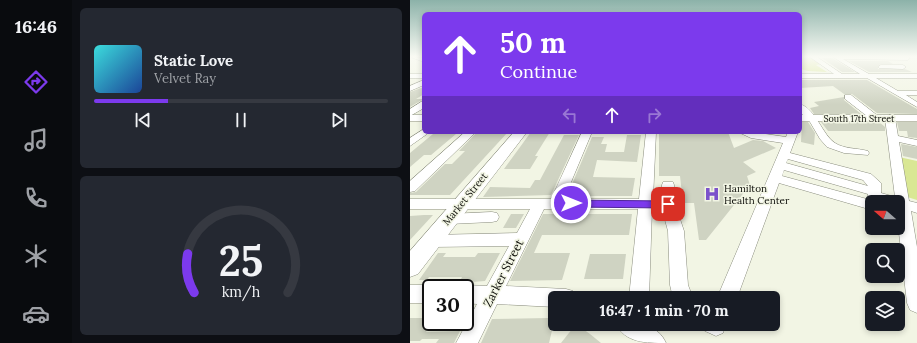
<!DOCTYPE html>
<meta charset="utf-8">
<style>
body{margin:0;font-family:Lora,serif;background:#242831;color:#f1f3f6;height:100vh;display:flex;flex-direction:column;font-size:15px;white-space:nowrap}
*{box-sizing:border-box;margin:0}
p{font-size:13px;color:#9ea1a6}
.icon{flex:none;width:22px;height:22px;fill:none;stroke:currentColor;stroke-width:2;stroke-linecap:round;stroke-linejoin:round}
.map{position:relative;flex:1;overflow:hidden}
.side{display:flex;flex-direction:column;gap:8px;padding:8px;background:#0d0f14;width:338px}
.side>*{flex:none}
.guide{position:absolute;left:12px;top:12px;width:380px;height:122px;border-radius:6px;box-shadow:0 2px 6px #0003;background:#7c3aed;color:#fff;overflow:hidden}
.needle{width:26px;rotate:290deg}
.buttons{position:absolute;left:455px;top:195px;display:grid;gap:8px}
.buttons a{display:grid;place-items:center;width:40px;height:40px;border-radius:6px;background:#171b24;box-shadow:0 2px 6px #0003;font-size:20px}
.speed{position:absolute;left:12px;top:279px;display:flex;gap:8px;font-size:20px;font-weight:700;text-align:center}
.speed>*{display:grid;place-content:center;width:52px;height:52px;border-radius:50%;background:#171b24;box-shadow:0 2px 6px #0003;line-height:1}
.speed .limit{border:2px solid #111;border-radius:6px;background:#fff;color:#111}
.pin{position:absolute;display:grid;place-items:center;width:34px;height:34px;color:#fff;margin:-17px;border-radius:8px;box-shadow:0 2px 6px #0006}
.me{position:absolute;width:44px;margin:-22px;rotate:90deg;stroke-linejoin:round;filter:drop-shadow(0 0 3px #0008)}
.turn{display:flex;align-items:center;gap:14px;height:84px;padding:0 12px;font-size:18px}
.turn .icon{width:52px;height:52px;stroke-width:2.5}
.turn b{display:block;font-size:28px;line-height:34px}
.lanes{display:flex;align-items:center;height:38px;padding:0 12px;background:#0003;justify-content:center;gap:20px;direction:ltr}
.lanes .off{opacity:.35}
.side .widget{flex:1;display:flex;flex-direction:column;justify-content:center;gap:6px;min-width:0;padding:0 14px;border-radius:6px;background:#242831}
.side .dial{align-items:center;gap:0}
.dial svg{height:104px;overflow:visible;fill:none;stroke:#363941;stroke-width:7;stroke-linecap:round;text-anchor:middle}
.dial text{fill:#f1f3f6;stroke:none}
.song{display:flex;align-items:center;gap:12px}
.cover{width:48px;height:48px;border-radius:6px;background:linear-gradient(135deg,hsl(180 70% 55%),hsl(220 70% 35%))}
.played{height:4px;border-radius:2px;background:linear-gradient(90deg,#7c3aed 25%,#363941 25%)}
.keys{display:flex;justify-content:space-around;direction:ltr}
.trip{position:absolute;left:138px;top:291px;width:232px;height:40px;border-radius:6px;background:#171b24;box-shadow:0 2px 6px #0003;font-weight:700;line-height:40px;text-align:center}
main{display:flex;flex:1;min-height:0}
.tab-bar{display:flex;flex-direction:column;width:72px;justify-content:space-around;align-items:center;background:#090b0e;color:#9ea1a6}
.tab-bar .icon{width:28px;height:28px}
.tab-bar .active{color:#7c3aed}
.tab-bar b{font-size:18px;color:#f1f3f6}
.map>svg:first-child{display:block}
</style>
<main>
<nav class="tab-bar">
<b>16:46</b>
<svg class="icon active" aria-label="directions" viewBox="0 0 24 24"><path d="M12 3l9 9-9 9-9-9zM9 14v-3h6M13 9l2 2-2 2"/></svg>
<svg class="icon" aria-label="music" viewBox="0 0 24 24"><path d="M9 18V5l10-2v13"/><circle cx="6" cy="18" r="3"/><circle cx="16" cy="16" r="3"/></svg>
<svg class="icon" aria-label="phone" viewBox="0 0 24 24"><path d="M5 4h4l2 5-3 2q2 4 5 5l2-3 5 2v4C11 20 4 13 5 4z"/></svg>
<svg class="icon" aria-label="climate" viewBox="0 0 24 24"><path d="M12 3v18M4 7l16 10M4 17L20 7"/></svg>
<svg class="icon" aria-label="car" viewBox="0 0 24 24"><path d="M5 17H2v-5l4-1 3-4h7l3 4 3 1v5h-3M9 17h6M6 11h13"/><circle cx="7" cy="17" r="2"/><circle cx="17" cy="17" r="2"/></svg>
</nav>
<section class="side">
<div class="widget">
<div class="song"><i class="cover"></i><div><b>Static Love</b><p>Velvet Ray</p></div></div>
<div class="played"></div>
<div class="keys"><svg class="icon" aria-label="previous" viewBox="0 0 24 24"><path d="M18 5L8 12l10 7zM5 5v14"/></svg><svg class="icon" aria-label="pause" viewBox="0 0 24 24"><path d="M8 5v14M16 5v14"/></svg><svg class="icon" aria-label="next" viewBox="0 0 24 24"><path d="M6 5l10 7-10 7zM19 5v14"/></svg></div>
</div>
<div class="widget dial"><svg viewBox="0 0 100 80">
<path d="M14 69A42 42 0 1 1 86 69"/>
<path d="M14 69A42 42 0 0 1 9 39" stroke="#7c3aed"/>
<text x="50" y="56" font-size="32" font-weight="700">25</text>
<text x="50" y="72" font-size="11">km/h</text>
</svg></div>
</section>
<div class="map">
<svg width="507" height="343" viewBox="0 0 507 343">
<rect width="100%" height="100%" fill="#f2f5e4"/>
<!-- green -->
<g fill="#d9e794">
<polygon points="390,57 401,57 411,64 406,65 417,72 398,71 391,69"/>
<polygon points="489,157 507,161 507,200 494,196"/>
</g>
<!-- building -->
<g fill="#cfd3c2">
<polygon points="412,58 422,58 445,72 432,72"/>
<polygon points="439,61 478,61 483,64 470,64 468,66 468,69 495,69 502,72 459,72"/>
<polygon points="390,80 457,80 507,109 507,114 467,113 442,94 434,94 423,86 390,88"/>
<polygon points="14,87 14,94 6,99 14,99 14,100 10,101 0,107 0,92"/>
<polygon points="434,97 434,100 451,114 404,114 400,108 409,106 404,102"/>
<polygon points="392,122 398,122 405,133 404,145 391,142"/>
<polygon points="411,122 469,122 475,127 475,131 418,131"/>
<polygon points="487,122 507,122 507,138 498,137 497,131 489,131"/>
<polygon points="67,132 98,132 40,195 0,195 0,193 6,192 35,164 42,164 55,151 49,151"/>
<polygon points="121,132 140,132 125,156 128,156 120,169 94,169"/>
<polygon points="275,132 318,132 324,148 343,140 353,141 366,148 333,162 346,172 337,176 340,185 296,240 289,240 284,203 273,203 270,176 249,176 249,134 275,134"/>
<polygon points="23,134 46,134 21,155 14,155 0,167 0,153"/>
<polygon points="154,135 169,135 141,195 73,197 80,187 120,188 125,180 130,180"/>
<polygon points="217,135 231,135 227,162 187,160 183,177 225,178 222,196 157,196 182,137 194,137 191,144 197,144 195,152 214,152"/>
<polygon points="491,144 507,147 507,159 493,156"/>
<polygon points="101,214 114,214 106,228 93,228"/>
<polygon points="133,214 222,214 219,235 132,235 124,253 160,253 152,280 100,281"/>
<polygon points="14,215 23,215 0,240 0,216"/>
<polygon points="28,253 36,253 33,257 65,257 68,253 90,253 75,281 49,283 52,277 19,277 17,280 9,280"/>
<polygon points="180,254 216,254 213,279 174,279"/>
<polygon points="0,318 21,318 21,325 16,332 50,331 44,343 26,343 29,339 12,339 10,341 0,341"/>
<polygon points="138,318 145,318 139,343 71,343 82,319"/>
<polygon points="166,324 180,334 191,343 151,343"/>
</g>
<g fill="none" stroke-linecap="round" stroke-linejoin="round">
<!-- minor casing -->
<g stroke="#8b8e7f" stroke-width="1">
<g id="minor">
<polygon points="2,57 14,58 14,62 3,58"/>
<polygon points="400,57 407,57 432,74 450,74 423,57 500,57 498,60 433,59 459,74 507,74 507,78 466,78 488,91 507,91 507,95 496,95 507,102 507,107 457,78 390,78 390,74 424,74"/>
<polygon points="471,65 493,65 496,67 493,69 469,68 469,66"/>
<rect x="0" y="74" width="14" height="4"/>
<polygon points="14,80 14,85 0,91 0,86"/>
<polygon points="435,95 441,95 468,116 468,120 462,120 435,99"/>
<polygon points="11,102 14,102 14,108 0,116 0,109"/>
<path d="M390 104C406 109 413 136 425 143 434 149 447 148 458 151L459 153 458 155 434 153 417 147 410 139 400 122 390 112Z"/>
<path d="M480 115 485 118 488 136 507 140V146L489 142 499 201 507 203V213L501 211 507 247V313L500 310 497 303 488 224V202H462V210L369 183 327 298H307L373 143 341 138 328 132H342L376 137 378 132H388L380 153 461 174 471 183V193L485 197 475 118ZM378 159 453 180 458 186 376 163ZM374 170 458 194 457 199 372 176Z"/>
<polygon points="14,129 14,132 19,132 17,134 0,146 0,138"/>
<polygon points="55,132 66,132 5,191 0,192 0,181"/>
<polygon points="172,132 182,132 154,199 229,199 236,132 246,132 243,199 251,199 252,185 253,182 263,182 264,185 265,204 274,231 278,285 283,298 263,298 260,285 258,231 252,209 242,209 239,298 219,298 228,209 134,209 96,286 156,289 163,291 166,298 145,298 145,307 87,304 68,343 46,343 67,304 55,303 55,288 48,288 55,285 77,286 99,246 21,247 15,246 13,241 15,236 21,235 107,233 120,209 0,209 0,199 141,199"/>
<polygon points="82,212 87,213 89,217 87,221 82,222 39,224 34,223 32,219 34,215 39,214"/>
<polygon points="0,285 21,285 28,288 21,288 21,303 0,303"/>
<path d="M206 324C225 324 247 322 256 343 236 343 215 343 206 324Z"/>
<polygon points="292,324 316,324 313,333 306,336 295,331"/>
</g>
</g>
<!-- major casing -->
<g stroke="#8b8e7f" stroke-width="1">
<g id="major">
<rect x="0" y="115" width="14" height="6"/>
<rect x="390" y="115" width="117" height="6"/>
<polygon points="104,132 117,132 8,274 0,277 0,251"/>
</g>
</g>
<!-- minor -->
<use href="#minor" fill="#fff" fill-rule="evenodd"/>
<!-- major -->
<use href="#major" fill="#fff" fill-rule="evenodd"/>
</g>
<!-- sky -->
<linearGradient id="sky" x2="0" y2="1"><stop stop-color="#8cb2a9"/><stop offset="0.54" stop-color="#f9faf3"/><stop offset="1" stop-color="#f9faf3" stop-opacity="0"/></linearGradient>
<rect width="507" height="105" fill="url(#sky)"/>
<!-- route -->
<polygon fill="#7c3aed" stroke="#51269a" points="161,200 258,201 263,204 258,208 161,207 156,203"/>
<!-- icons -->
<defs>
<g id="hospital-bare" transform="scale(1.2)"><path d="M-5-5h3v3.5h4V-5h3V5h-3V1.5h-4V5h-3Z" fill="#7c52cb" stroke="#f2f5e4" stroke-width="2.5" paint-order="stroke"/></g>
</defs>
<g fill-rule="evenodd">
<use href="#hospital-bare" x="302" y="194"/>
</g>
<g text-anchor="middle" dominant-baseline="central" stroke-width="3" stroke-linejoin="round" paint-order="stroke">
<!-- far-street labels -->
<g font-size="9" fill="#0f100b" stroke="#f2f5e4">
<text x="449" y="118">South 17th Street</text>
</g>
<!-- poi labels -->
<g font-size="10" fill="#0f100b" stroke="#f2f5e4" text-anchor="start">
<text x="314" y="188">Hamilton<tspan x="314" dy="12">Health Center</tspan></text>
</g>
<!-- street labels -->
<g font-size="10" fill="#0f100b" stroke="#f2f5e4">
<text transform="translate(55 199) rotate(-51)">Market Street</text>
</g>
<!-- near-street labels -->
<g font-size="12" fill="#0f100b" stroke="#f2f5e4">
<text transform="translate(93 273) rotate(-63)">Zarker Street</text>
</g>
</g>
</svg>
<div class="buttons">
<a><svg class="needle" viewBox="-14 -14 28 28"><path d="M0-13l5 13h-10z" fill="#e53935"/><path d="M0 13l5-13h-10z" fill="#9ea1a6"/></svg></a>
<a><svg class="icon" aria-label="search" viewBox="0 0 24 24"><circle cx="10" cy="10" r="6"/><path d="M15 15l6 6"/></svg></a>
<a><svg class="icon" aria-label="layers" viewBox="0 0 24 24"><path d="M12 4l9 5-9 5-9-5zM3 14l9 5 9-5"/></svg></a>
</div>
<div class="speed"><div class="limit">30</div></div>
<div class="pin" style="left:258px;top:204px;background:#d93025"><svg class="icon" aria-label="arrive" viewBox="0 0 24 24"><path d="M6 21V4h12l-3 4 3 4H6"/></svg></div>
<svg class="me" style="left:161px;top:203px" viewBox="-20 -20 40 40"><circle r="17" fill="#7c3aed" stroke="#fff" stroke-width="3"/><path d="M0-11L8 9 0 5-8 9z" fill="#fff"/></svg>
<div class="trip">16:47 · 1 min · 70 m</div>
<div class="guide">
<div class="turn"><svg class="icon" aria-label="ahead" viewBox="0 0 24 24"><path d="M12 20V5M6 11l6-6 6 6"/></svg><div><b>50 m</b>Continue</div></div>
<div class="lanes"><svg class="icon off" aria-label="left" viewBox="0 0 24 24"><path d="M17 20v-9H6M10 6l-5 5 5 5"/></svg><svg class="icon" aria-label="ahead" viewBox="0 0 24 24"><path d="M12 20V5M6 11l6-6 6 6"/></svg><svg class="icon off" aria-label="right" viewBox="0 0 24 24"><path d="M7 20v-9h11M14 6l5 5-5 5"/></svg></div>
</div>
</div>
</main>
